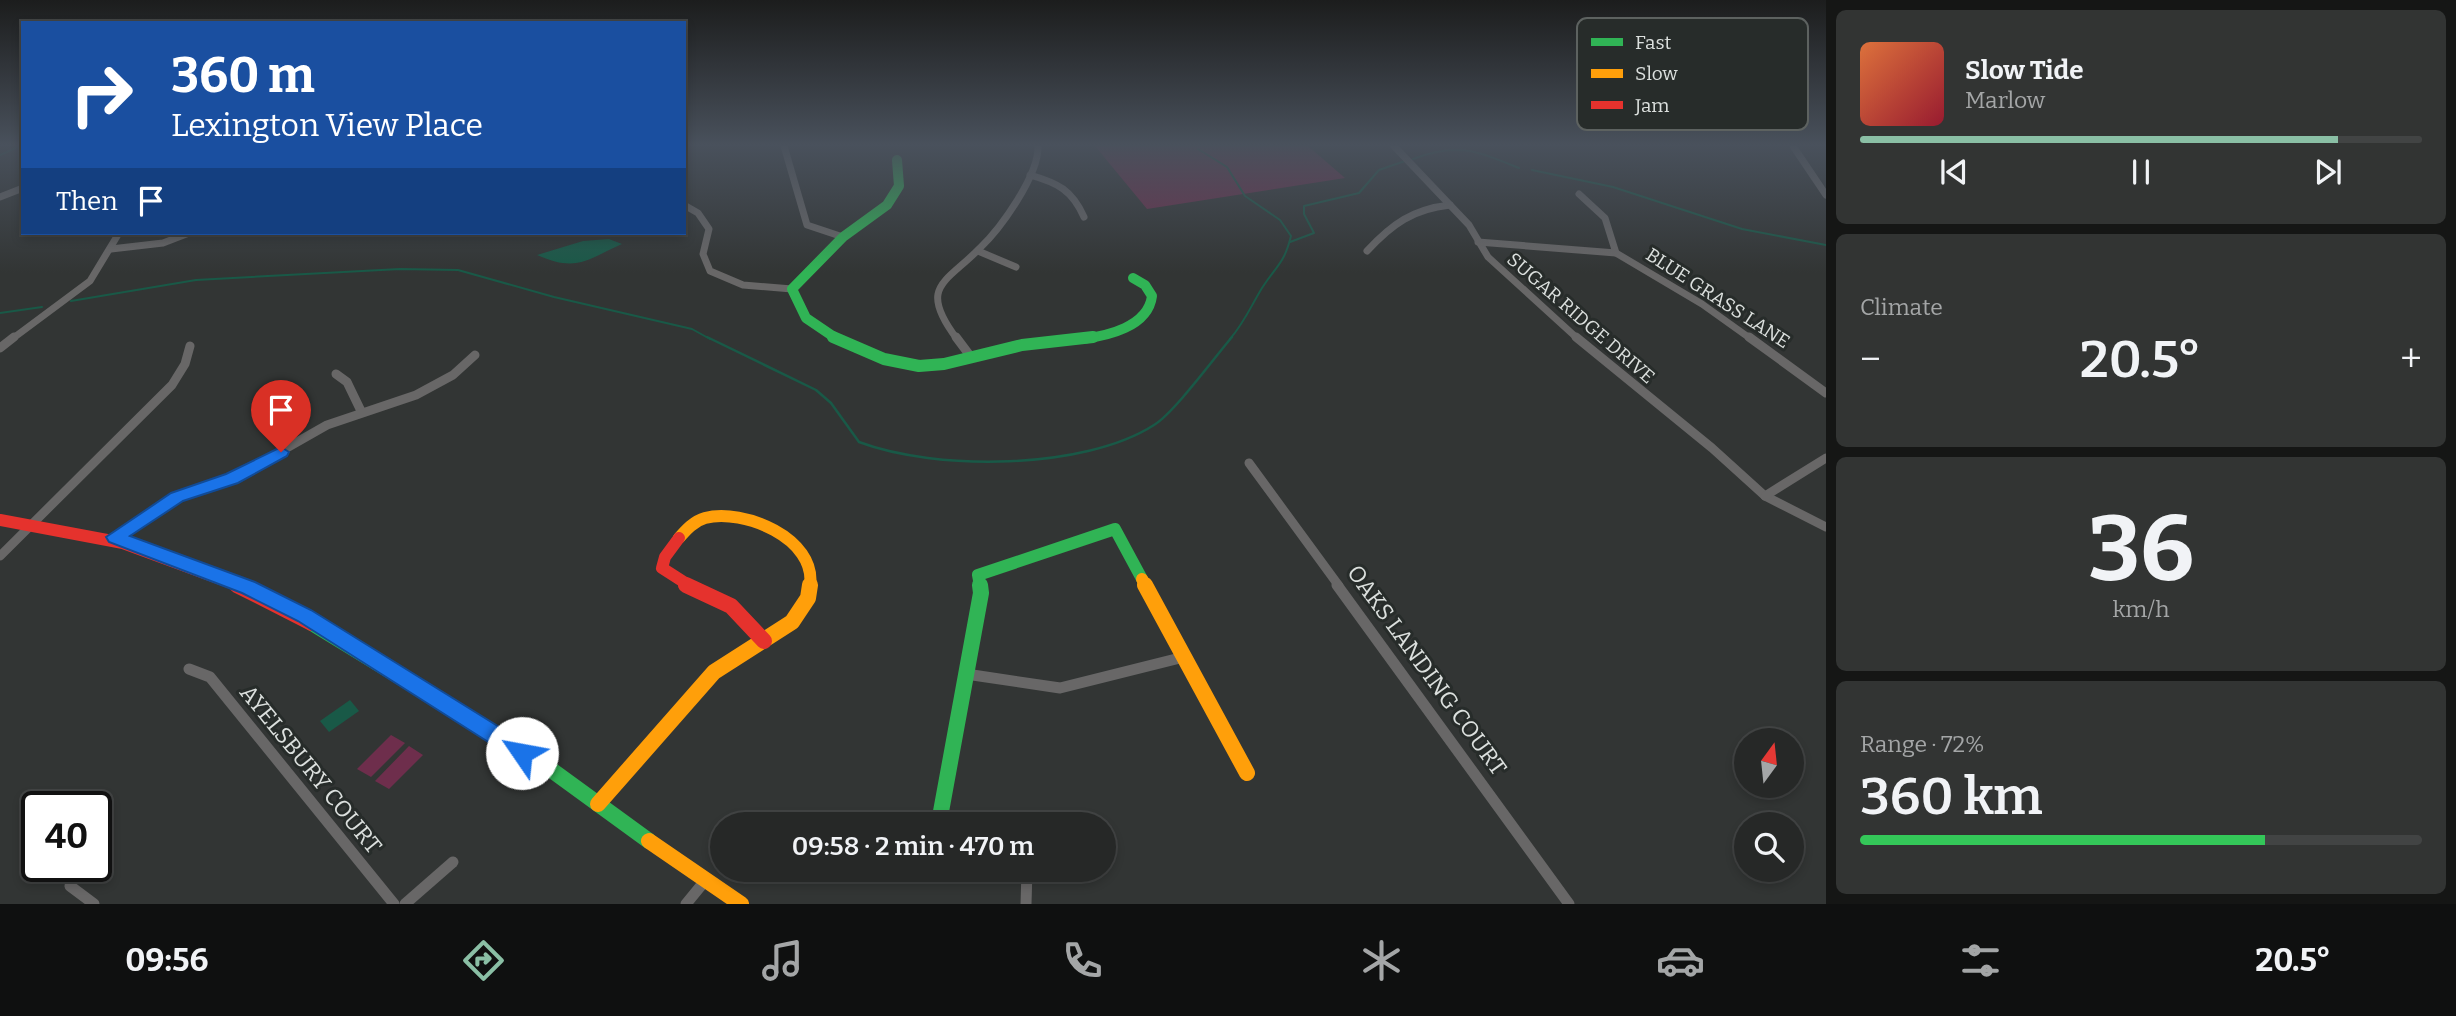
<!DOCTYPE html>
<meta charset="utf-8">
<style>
body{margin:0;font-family:Bitter,serif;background:#323433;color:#f1f3f6;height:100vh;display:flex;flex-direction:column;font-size:26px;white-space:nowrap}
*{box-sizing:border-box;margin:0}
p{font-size:23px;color:#a4a6a7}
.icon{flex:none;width:38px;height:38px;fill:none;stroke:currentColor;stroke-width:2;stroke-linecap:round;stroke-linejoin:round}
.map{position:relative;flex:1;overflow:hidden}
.panel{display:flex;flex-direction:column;gap:10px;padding:10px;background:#151615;width:630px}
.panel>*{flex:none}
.guide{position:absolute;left:21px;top:21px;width:665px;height:214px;border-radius:0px;box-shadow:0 4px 10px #0003,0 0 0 2px #424444;background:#1a4fa0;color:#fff;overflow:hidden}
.needle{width:46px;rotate:15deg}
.controls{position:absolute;left:1734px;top:728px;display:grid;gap:14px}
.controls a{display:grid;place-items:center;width:70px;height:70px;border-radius:50%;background:#262827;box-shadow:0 4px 10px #0003,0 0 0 2px #424444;font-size:35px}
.speed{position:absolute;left:21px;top:791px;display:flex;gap:14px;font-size:35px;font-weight:700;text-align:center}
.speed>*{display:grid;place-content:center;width:91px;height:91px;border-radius:50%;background:#262827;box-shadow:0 4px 10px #0003,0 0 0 2px #424444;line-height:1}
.speed .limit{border:4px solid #111;border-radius:10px;background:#fff;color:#111}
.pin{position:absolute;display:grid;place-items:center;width:60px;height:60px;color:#fff;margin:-72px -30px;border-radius:50% 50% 50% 0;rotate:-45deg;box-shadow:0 0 7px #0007}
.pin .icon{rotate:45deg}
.me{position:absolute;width:77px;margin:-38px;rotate:303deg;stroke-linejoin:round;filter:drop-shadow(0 0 5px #0008)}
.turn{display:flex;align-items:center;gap:24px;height:147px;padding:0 35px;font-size:32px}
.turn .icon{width:91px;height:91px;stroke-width:2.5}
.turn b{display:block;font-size:49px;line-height:60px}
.then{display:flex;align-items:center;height:66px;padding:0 35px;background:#0003;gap:14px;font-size:26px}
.big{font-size:52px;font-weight:600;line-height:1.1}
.panel .card{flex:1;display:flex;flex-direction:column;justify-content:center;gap:10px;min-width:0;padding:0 24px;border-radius:10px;background:#323433}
.panel .dial{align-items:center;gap:0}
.dial b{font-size:91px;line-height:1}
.song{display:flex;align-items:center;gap:21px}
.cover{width:84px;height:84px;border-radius:10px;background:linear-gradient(135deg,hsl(20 70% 55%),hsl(350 70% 35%))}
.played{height:7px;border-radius:4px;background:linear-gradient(90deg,#8abfa5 85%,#424444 85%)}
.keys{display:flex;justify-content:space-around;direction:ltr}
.heat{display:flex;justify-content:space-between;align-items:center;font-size:38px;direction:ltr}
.charge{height:10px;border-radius:5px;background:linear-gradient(90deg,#34c759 72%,#424444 0)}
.trip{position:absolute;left:710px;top:812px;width:406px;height:70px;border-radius:35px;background:#262827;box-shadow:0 4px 10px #0003,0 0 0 2px #424444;font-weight:600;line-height:70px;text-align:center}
.menu{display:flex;height:112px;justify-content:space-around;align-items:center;background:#0f1010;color:#a4a6a7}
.menu .icon{width:49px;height:49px}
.menu .on{color:#8abfa5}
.menu b{font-size:32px;color:#f1f3f6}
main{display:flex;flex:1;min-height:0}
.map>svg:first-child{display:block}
</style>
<main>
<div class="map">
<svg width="1826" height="904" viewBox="0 0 1826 904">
<rect width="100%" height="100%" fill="#323534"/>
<!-- green -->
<g fill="#6e2e4c">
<polygon points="1095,146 1308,146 1345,178 1147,209"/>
<polygon points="391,735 405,743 371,777 357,769"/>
<polygon points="409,746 423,755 389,789 375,781"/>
</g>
<!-- water -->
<g fill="#195947">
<path d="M609 239 622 244C588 259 577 273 537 255L583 241Z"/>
<polygon points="350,700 359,711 329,732 320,721"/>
</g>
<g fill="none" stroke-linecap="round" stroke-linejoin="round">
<!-- stream-far1 -->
<g stroke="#195947" stroke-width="2">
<path d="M1198 149 1227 167 1245 196 1280 220 1291 236C1284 264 1277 265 1262 288 1251 306 1244 323 1230 339"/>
<polyline points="0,155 20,146"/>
<path d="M1413 159C1457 142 1477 151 1519 168"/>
<polyline points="1532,170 1613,187 1742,229 1826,245"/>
<polyline points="1290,242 1314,233 1304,214 1304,206 1359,193 1379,170 1405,161"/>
<polyline points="71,301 196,280 400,269 458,270 554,297 692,329 710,339"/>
<polyline points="0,313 42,307"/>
</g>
<!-- stream -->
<path stroke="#195947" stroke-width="2.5" d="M707 337 816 390 831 403 859 442C936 471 1084 470 1154 425 1174 413 1214 358 1232 337"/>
<!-- street-far2 -->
<g stroke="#686767" stroke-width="7">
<polyline points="784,146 807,225 843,237"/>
<polyline points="1394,146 1469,225 1488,257 1578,339"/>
<polyline points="1793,146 1826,195"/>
<path d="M1030 175C1058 183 1072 190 1084 217"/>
<polyline points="1579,194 1605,218 1616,253"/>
<polyline points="0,197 23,188"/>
<polyline points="684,205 698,213 709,229 703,254 710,271 743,285 792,289"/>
<polyline points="1478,242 1616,253 1702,304 1751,339"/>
<polyline points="111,249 163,243 189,233"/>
<polyline points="978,251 1016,267"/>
<path d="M1367 251C1392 224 1413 209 1450 205"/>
<polyline points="12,339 90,281 119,233"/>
<path d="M957 339C917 286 946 283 980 248 1001 228 1039 175 1038 146"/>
</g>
<!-- street-far1 -->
<g stroke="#686767" stroke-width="9">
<polyline points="956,337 971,357"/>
<polyline points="1576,337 1712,448 1765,496 1826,527"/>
<polyline points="1749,337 1826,393"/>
<polyline points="0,348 14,337"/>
<polyline points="336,374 347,382 361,411"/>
<polyline points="1249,463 1339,586"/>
<polyline points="1765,496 1826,458"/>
<polyline points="115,537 177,497 232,479 327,425 416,395 453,375 475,355"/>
<polyline points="0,556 172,385 185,364 190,346"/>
</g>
<!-- street -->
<g stroke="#686767" stroke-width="11">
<polyline points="1337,585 1569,904"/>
<polyline points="189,669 210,677 394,904"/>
<polyline points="966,674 1060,688 1184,657"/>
<polyline points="70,886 94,904"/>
<polyline points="405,904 453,862"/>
<polyline points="686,904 704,882"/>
<polyline points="1026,904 1027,870"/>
</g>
<!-- fast-far2 -->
<g stroke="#30b455" stroke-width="10">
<polyline points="837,339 806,318 792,289 843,237 887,205 899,186 897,160"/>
<path d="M1082 339C1107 336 1148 327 1152 296L1145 285 1133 278"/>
</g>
<!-- fast-far1 -->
<g stroke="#30b455" stroke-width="12">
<polyline points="833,337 884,359 919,366 944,364 1022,345 1093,337"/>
<polyline points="980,586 978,575 1115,529 1142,579"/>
</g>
<!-- fast -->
<g stroke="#30b455" stroke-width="16">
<polyline points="980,585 981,593 940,817 999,824"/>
<polyline points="312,623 546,766 649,841"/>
</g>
<!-- slow-far1 -->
<g stroke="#ff9f0a" stroke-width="12">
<path d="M679 538C686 530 694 521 705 518 743 508 817 538 810 586"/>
<polyline points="1142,579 1146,586"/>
</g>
<!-- slow -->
<g stroke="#ff9f0a" stroke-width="16">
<polyline points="1145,585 1247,773"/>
<polyline points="598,804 714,672 792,622 808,598 810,585"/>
<polyline points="649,841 741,904"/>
</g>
<!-- jam-far1 -->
<g stroke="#e5322d" stroke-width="12">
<polyline points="0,520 123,543 240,586"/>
<polyline points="679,538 665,557 662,568 690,586"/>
</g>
<!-- jam -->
<g stroke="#e5322d" stroke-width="16">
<polyline points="237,585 312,623"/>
<polyline points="686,585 731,606 764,641"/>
</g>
</g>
<!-- sky -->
<linearGradient id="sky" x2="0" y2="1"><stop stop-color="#1c1d1d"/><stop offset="0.53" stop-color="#49515c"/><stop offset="1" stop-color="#49515c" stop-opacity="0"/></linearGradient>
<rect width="1826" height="273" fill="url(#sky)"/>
<!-- route -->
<polygon fill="#1a73e8" stroke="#114b97" stroke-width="2" points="281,447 289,452 287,456 238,483 183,501 130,536 255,582 311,610 530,746 533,753 530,759 522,762 515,759 298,621 242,593 109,542 106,537 171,493 226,474"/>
<g text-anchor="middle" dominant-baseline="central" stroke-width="6" stroke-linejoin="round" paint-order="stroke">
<!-- street labels -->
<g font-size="19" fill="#dce0de" stroke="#272c2a">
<text transform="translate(1718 298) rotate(33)">BLUE GRASS LANE</text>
<text transform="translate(1581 318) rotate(41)">SUGAR RIDGE DRIVE</text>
</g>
<!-- near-street labels -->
<g font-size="23" fill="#dce0de" stroke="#272c2a">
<text transform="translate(1427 670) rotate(54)">OAKS LANDING COURT</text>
<text transform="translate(311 769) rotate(51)">AYELSBURY COURT</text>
</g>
</g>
<!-- legend -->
<rect x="1577" y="18" width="231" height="112" rx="10" fill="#272c2a" stroke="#5d6260" stroke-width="2"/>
<rect x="1591" y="38" width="32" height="8" fill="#30b455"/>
<rect x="1591" y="69" width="32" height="9" fill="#ff9f0a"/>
<rect x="1591" y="101" width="32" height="8" fill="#e5322d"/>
<g font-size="19" fill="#dce0de">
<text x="1635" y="49">Fast</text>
<text x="1635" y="80">Slow</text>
<text x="1635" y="112">Jam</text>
</g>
</svg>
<div class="controls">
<a><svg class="needle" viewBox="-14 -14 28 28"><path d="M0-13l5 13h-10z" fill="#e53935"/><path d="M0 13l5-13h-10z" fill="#a4a6a7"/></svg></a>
<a><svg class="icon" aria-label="search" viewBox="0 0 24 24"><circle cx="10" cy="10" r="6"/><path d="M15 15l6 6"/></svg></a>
</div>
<div class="speed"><div class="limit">40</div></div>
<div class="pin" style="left:281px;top:452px;background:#d93025"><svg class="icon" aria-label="arrive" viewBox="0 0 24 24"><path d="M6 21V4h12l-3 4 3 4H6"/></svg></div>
<svg class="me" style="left:522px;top:753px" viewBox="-20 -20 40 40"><circle r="19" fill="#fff"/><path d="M0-13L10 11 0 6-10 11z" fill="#1a73e8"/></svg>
<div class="trip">09:58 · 2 min · 470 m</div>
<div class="guide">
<div class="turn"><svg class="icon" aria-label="right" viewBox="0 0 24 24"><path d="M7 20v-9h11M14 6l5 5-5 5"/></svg><div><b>360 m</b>Lexington View Place</div></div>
<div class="then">Then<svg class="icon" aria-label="arrive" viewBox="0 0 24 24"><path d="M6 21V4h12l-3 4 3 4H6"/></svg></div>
</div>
</div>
<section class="panel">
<div class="card">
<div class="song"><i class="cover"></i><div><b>Slow Tide</b><p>Marlow</p></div></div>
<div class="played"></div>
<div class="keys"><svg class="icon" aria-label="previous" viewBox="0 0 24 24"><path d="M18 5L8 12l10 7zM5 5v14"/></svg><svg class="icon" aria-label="pause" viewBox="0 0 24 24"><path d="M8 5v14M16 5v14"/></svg><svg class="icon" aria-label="next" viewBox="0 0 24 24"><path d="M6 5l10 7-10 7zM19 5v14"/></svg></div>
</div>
<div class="card"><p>Climate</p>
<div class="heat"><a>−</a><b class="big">20.5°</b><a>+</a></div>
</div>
<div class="card dial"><b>36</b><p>km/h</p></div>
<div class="card"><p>Range · 72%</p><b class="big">360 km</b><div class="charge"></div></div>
</section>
</main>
<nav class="menu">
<b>09:56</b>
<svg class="icon on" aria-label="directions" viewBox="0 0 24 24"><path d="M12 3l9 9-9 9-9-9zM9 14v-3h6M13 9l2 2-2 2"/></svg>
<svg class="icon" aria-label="music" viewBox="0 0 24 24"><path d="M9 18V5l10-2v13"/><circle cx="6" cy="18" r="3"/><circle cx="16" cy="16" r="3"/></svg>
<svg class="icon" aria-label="phone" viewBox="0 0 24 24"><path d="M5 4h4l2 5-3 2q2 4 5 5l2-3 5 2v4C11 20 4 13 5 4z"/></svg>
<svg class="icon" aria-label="climate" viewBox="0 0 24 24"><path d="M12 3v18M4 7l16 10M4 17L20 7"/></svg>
<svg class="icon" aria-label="car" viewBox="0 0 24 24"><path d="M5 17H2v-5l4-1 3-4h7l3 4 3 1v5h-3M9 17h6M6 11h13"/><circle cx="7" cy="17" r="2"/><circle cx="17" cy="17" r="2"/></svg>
<svg class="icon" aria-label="filters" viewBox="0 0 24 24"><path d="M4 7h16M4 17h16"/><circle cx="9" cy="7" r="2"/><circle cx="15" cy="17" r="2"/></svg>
<b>20.5°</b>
</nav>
